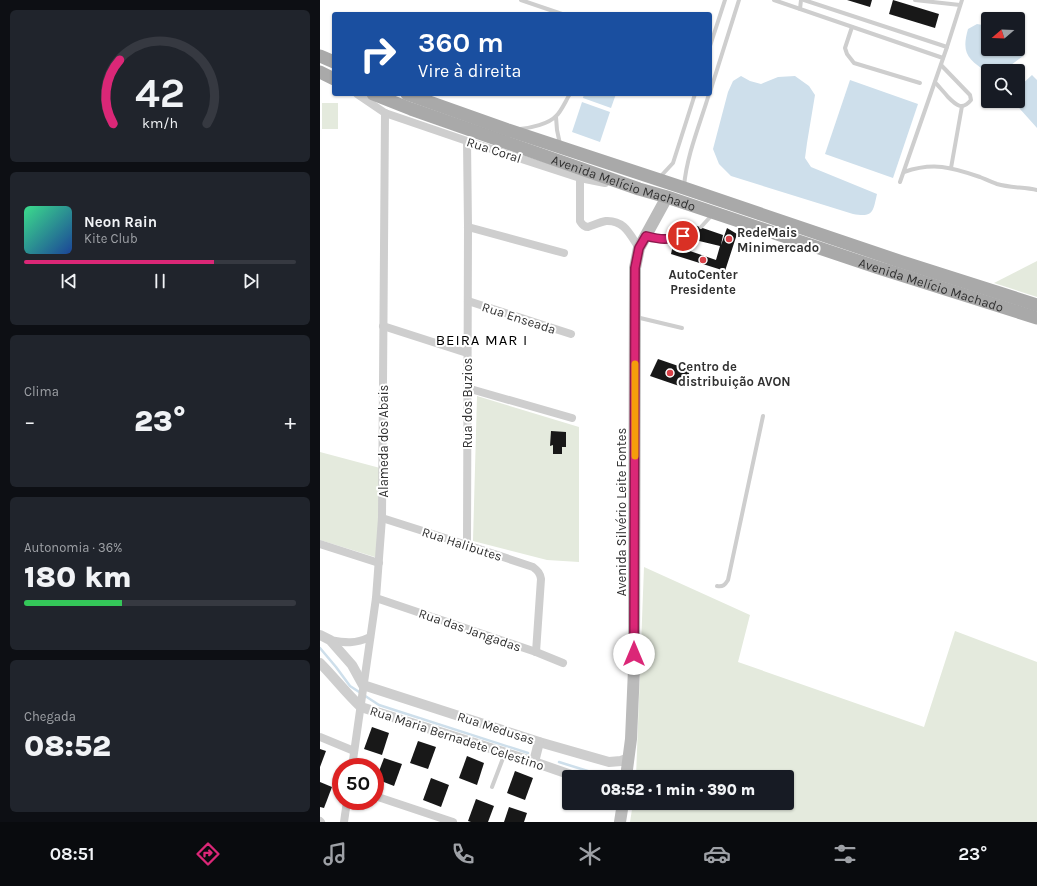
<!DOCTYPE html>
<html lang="pt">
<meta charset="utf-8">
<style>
body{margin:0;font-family:Karla,sans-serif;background:#20242c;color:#f1f3f6;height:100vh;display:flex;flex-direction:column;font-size:15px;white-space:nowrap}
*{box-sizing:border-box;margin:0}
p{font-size:13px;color:#9ea1a6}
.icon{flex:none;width:22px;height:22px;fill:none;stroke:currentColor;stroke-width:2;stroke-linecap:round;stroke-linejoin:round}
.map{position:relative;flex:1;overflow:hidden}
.drawer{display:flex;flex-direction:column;gap:10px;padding:10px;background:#0d0f14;width:320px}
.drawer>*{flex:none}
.guide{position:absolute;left:12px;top:12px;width:380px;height:84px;border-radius:4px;box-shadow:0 1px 3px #0004;background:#1a4fa0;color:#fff;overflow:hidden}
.needle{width:26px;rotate:251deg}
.tools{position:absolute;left:661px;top:12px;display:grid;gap:8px}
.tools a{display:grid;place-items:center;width:44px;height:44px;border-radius:4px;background:#171b24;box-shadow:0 1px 3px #0004;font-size:20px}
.speed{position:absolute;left:12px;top:758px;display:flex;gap:8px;font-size:20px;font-weight:700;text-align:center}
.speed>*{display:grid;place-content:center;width:52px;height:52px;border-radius:50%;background:#171b24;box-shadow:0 1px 3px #0004;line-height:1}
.speed .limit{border:6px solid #d22;background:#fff;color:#111}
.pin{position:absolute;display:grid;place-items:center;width:34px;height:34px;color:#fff;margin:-17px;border:2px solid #fff;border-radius:50%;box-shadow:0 1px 4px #0007}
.me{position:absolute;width:44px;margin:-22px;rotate:0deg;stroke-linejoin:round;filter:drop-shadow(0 0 3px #0008)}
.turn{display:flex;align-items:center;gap:14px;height:84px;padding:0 20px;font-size:18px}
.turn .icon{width:52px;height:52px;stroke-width:2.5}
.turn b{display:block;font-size:28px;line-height:34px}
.big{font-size:30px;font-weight:800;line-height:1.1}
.drawer .widget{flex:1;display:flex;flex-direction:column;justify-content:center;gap:6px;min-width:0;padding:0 14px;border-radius:6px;background:#20242c}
.drawer .dial{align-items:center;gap:0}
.dial svg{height:104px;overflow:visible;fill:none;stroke:#363941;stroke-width:7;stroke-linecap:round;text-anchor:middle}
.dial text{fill:#f1f3f6;stroke:none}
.song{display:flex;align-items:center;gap:12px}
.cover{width:48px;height:48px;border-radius:6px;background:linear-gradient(135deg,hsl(150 70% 55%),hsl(220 70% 35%))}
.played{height:4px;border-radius:2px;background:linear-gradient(90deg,#db2777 70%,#363941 70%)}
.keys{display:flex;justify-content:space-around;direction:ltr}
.heat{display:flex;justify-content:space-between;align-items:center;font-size:22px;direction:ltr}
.charge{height:6px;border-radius:3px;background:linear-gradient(90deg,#34c759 36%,#363941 0)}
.trip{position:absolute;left:242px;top:770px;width:232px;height:40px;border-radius:4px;background:#171b24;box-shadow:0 1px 3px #0004;font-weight:800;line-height:40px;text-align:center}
.dock{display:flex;height:64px;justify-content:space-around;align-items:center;background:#090b0e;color:#9ea1a6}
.dock .icon{width:28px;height:28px}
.dock .current{color:#db2777}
.dock b{font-size:18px;color:#f1f3f6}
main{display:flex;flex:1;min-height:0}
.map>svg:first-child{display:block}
</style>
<main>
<section class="drawer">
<div class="widget dial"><svg viewBox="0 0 100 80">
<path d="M14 69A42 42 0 1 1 86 69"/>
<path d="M14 69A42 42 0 0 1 19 20" stroke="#db2777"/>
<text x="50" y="56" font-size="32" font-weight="700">42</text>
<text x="50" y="72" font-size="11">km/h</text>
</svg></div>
<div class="widget">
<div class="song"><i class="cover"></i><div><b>Neon Rain</b><p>Kite Club</p></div></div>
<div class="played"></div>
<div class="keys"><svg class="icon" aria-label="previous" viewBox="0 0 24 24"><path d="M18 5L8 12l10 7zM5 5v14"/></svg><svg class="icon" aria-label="pause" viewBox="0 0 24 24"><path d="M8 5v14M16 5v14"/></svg><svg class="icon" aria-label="next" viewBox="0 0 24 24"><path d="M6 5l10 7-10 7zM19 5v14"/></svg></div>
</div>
<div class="widget"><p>Clima</p>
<div class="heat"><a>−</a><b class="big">23°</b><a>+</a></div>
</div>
<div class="widget"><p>Autonomia · 36%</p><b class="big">180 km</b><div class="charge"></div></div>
<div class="widget"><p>Chegada</p><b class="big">08:52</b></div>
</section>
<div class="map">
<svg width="717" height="822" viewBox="0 0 717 822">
<rect width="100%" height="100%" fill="#fff"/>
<!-- green -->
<g fill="#e4eadd">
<rect x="2" y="103" width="16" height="26"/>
<polygon points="717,261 717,297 674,283"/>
<polygon points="157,396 259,427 259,562 227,560 153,541"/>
<polygon points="0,452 60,468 58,558 0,540"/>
<polygon points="324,567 430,615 418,662 604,727 635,631 717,662 717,822 310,822 313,803 467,803 467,777 316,777"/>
</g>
<!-- water -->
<g fill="#cedfeb">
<path d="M657 24 668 26V49H697L703 56 683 71H668V73C648 59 641 54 648 29Z"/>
<polygon points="712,75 717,80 717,128 693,101 698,101 698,88"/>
<path d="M421 76 430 81 441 84 458 77 475 76 489 86 495 95 487 143 485 158 491 167 557 194C553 211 554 218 533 214L411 176 399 164 393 149 408 92 413 81Z"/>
<polygon points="530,80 598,104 573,178 505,154"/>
<polygon points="264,94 296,94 291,108 263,98"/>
<polygon points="262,102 290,112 280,142 252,132"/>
</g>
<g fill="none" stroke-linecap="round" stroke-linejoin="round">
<!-- stream -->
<g stroke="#cedfeb" stroke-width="2.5">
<polyline points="0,648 16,667 30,686 59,705 208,753"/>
<polyline points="239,762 271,772"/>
</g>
</g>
<!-- building -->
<g fill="#181818" fill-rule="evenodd">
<polygon points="527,0 552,0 550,7"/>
<polygon points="573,0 619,14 615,28 569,14"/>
<path d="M368 223 403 235 401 245 407 228 417 234 405 271 351 254 353 245 360 247ZM375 240 400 246 396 260 370 251Z"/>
<polygon points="338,359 370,370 365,388 330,376"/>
<polygon points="231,431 246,432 246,447 242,447 242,454 233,454 233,445 230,446"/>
<polygon points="52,727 69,733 62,755 44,749"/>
<polygon points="98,741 116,747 108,769 90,763"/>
<polygon points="0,749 6,751 0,767"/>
<polygon points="147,756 164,763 157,785 139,778"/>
<polygon points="64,758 82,764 74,786 56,779"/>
<polygon points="195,771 213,778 205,800 187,793"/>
<polygon points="111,778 129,785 121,807 103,800"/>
<polygon points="0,782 12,787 4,808 0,807"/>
<polygon points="156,799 174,806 168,822 151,822 148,821"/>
<polygon points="189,807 207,813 204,822 184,822"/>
</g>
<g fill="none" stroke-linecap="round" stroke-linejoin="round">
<!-- service -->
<g stroke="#cecece" stroke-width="4">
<polyline points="201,0 242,14"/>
<polyline points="454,0 623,58"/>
<polyline points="484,0 627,47"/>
<polyline points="595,0 640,5"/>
<polyline points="480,9 481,0"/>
<polyline points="532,27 525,48 527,54 534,63 600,83"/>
<polyline points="390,46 405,0"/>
<path d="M615 82C619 87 624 92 628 97 636 105 642 111 651 100L650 95 621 65"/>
<polyline points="390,92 419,0"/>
<polyline points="236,117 237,130 240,144"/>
<path d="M200 129C210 128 229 124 236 116 241 112 246 100 250 94"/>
<polyline points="631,168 642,106"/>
<path d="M584 172C613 162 631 167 660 177 665 179 671 182 677 184 690 188 704 187 717 190"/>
<polyline points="340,177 353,163 375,94"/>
<polyline points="580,182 627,47 642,0"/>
<path d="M364 186C367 154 380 124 389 94"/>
<polyline points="381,227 392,215"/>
<path d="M328 236C342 240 349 239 363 236"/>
<polyline points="316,317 362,328"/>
<path d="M397 586C403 587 405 585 408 580L443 416"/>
<polyline points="172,787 185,753"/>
</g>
<!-- minor -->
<g stroke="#cecece" stroke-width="8">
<polyline points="37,94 65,113 147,141 260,178 285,183"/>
<polyline points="147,141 148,227 147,545"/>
<path d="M260 178V221C262 224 263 227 268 227 274 225 280 222 286 221 305 220 310 235 319 248"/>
<polyline points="148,227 244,253"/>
<polyline points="148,301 251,334"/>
<polyline points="63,326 147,353"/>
<polyline points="147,388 252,418"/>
<path d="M62 518 147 545 213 567C218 571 220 573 221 579L216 652"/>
<polyline points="0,544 59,563"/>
<polyline points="56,598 216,652 243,663"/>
<path d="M10 640C26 643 35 644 50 637"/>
<polyline points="0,737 34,751"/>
<polyline points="32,767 56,598 62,518 65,113"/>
<polyline points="55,796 133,822"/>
<polyline points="0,821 1,822"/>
<polyline points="24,822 27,801"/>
</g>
<!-- tertiary -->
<g stroke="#cecece" stroke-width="10">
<polyline points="0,635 10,640 32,665 43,685 219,742 289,762 301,761 309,758"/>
<path d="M0 663C14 677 26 693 41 707L214 762 257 777"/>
<polyline points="214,762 219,742"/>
</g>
<!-- secondary -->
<g stroke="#bbb" stroke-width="12">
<polyline points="306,777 311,739 314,669 315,268 319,248 347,197"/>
<polyline points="300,822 303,803"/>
</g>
<!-- primary -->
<g stroke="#a9a9a9" stroke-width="13">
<polyline points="0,56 14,62"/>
<polyline points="0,72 14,79"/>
<path id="s1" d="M53 94 91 109 319 189 347 197 559 268 717 318"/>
<polyline points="87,94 188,130 364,188 576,260 717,305"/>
</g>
</g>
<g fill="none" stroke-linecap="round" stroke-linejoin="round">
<!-- route casing -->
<g stroke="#8e194d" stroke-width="10">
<path id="route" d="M314 654 315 268 319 248 326 236C342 240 347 240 363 236"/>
</g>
<!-- route -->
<use href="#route" stroke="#db2777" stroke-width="7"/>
<!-- slow -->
<polyline stroke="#f59e0b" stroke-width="7" points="315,364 315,456"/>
</g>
<!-- markers -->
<g fill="#da4148" stroke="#fff" stroke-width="1.5">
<circle cx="409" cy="239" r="4"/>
<circle cx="383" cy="260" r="4"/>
<circle cx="350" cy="373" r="4"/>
</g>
<g text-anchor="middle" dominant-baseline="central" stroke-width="4" stroke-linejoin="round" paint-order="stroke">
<!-- street labels -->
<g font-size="13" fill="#313131" stroke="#fff">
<text transform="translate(174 150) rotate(18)">Rua Coral</text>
<text stroke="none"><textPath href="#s1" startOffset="266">Avenida Melício Machado</textPath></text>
<text stroke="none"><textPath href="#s1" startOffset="590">Avenida Melício Machado</textPath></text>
<text transform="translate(199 318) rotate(18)">Rua Enseada</text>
<text transform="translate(147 403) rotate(-90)">Rua dos Buzios</text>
<text transform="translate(63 441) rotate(-90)">Alameda dos Abais</text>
<text transform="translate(301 512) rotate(-90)">Avenida Silvério Leite Fontes</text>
<text transform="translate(142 544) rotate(18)">Rua Halibutes</text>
<text transform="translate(150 630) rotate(19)">Rua das Jangadas</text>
<text transform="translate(176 728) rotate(18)">Rua Medusas</text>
<text transform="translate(137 738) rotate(18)">Rua Maria Bernadete Celestino</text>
</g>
<!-- poi labels -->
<g font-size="13" font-weight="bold" fill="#313131" stroke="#fff" text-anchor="start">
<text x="417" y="232">RedeMais<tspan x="417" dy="15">Minimercado</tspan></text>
<text x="383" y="274" text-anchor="middle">AutoCenter<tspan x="383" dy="15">Presidente</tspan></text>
<text x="358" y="366">Centro de<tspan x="358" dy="15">distribuição AVON</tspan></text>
</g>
<!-- quarter labels -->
<g font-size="15" letter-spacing="1" fill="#000" stroke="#fff">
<text x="162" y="340">BEIRA MAR I</text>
</g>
</g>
</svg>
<div class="tools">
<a><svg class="needle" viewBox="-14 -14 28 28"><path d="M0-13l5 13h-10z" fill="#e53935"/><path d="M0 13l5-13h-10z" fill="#9ea1a6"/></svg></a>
<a><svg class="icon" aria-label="search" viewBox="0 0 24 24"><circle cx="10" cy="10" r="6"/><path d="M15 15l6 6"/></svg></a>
</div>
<div class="speed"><div class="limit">50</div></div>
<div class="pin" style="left:363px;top:236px;background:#d93025"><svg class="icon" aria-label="arrive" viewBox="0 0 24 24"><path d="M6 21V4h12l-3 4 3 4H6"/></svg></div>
<svg class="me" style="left:314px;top:654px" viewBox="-20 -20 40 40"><circle r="19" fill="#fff"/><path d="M0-13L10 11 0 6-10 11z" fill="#db2777"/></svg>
<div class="trip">08:52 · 1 min · 390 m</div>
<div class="guide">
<div class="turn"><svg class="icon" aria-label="right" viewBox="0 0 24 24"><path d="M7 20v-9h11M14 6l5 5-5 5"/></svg><div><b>360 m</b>Vire à direita</div></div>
</div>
</div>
</main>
<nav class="dock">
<b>08:51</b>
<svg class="icon current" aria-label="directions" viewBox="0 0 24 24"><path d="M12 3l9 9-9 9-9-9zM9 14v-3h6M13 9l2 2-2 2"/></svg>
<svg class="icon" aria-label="music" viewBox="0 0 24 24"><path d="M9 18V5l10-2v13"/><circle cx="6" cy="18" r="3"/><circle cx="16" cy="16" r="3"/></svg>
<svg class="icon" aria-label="phone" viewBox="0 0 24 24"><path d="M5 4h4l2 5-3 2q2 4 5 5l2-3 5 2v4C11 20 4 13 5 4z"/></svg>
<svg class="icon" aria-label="climate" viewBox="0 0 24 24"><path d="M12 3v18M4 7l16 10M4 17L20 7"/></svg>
<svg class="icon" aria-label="car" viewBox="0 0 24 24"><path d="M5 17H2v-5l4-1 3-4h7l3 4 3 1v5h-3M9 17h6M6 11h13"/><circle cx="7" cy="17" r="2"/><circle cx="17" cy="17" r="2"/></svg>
<svg class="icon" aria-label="filters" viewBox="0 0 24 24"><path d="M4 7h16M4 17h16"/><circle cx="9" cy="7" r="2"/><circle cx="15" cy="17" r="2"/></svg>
<b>23°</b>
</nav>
